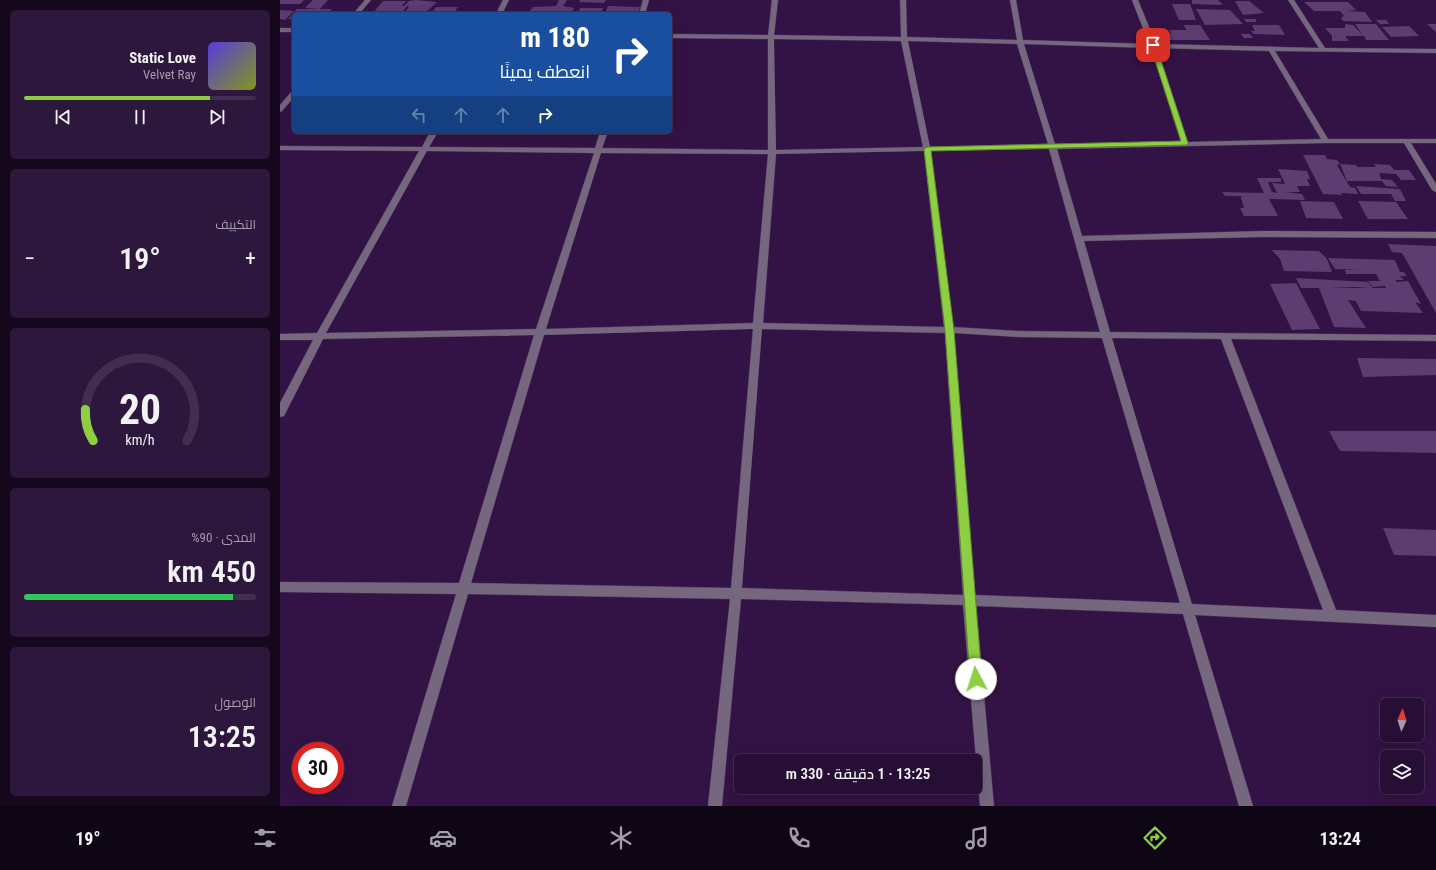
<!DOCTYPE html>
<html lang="ar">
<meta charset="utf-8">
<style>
body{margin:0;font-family:"Roboto Condensed",Cairo,sans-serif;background:#2e173c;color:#f1f3f6;direction:rtl;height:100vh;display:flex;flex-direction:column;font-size:15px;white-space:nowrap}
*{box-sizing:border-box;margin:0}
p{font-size:13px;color:#a49cac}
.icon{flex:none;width:22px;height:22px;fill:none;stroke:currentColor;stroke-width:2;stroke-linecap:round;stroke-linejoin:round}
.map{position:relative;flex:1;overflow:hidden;direction:ltr}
.panel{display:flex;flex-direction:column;gap:10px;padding:10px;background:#15081d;width:280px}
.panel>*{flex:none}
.banner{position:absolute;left:12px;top:12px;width:380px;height:122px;border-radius:6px;box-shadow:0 4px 16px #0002,0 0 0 1px #422e4f;direction:rtl;background:#1a4fa0;color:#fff;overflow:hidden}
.needle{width:26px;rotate:3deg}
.tools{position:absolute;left:1100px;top:698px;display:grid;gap:8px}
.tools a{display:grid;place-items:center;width:44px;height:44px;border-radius:6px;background:#260e34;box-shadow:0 4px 16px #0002,0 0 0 1px #422e4f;font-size:20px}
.speed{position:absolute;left:12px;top:742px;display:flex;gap:8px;font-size:20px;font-weight:700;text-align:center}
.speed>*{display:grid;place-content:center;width:52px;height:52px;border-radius:50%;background:#260e34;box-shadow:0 4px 16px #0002,0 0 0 1px #422e4f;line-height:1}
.speed .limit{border:6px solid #d22;background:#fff;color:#111}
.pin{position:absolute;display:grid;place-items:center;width:34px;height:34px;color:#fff;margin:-17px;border-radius:8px;box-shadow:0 2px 6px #0006}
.me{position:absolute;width:44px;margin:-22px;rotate:355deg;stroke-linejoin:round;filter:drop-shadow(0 0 3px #0008)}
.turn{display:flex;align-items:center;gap:14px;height:84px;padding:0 16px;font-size:18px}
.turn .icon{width:52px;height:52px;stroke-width:2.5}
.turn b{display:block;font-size:28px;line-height:34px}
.lanes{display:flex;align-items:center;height:38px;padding:0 16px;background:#0003;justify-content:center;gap:20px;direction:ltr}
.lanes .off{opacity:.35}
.big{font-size:30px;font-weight:600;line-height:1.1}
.panel .tile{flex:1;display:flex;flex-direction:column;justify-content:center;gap:6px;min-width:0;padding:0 14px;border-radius:6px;background:#2e173c}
.panel .dial{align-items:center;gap:0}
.dial svg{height:104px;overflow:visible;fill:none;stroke:#422e4f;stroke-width:7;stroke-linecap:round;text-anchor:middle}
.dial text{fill:#f1f3f6;stroke:none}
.song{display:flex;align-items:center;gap:12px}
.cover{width:48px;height:48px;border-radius:6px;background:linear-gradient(135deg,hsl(250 70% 55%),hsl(70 70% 35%))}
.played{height:4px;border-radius:2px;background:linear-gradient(90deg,#8ece43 80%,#422e4f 80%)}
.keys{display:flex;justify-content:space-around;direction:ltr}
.heat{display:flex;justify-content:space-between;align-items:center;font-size:22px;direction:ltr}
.charge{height:6px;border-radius:3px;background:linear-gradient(90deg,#34c759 90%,#422e4f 0)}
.trip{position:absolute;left:454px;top:754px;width:248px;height:40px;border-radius:6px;background:#260e34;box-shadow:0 4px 16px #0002,0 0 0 1px #422e4f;font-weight:600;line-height:40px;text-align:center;direction:rtl}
.tab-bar{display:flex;height:64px;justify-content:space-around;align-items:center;background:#0f0615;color:#a49cac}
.tab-bar .icon{width:28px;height:28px}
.tab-bar .on{color:#8ece43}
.tab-bar b{font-size:18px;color:#f1f3f6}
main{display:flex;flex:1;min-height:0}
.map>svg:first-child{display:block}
</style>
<main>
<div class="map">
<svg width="1156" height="806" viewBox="0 0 1156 806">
<rect width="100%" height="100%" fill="#331345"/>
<!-- building -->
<g fill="#5c3c71" fill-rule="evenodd">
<polygon points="0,0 24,0 20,4 0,4"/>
<polygon points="33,0 48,0 40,9 25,8"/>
<polygon points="136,0 157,2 144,14 123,14 129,7 127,6 121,14 92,14 103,1 126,1 122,6 124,6 129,1"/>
<polygon points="279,0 287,0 283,6 294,8 290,14 238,14 239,12 249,12 253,7 276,6"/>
<polygon points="300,0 326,0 324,3 299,2"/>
<polygon points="912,0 938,0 943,5 912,4"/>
<polygon points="955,1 969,1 984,13 963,15"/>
<polygon points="1024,2 1068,2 1076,10 1066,11 1085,12 1092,22 1063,21 1061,18 1064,16 1060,11 1034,11"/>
<polygon points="892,4 910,4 916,20 899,20"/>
<polygon points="328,6 360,7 357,14 325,14"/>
<polygon points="156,7 178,7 173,14 151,14"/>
<polygon points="300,8 323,8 320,14 297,14"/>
<polygon points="17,9 52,9 48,14 14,14 14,19 8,19"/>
<polygon points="916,9 950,10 963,24 925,25"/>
<polygon points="0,10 14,11 5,20 0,19"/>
<polygon points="964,19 976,19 976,22 966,22"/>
<polygon points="1096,20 1106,20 1109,24 1100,24"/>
<polygon points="1065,24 1073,25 1083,35 1075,24 1096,24 1109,40 1086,40 1084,36 1065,36 1069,41 1052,41 1052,36 1045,28 1065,28"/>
<polygon points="1147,24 1156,24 1156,32"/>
<polygon points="903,25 920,25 930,40 886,40 884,34 891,34 890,30 907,30"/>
<polygon points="972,25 999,25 1005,35 974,34 971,31 975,31"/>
<polygon points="1129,26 1139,36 1111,37 1102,27"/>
<polygon points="961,34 970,34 973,38 964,38"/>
<polygon points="1023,155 1045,155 1047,159 1057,160 1060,164 1057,165 1070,187 1075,188 1078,194 1061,193 1062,195 1043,194"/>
<polygon points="1060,164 1076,165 1077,167 1096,167 1094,164 1110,165 1114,170 1129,170 1136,180 1121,180 1116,174 1099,173 1101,179 1112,180 1118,187 1106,186 1102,181 1067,181"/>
<polygon points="998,169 1027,171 1030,179 1027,179 1030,186 1017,186 1020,192 1005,192 1022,194 1025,200 989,199 998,216 964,216 960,208 964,208 961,198 962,196 945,196 942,192 984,193 977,178 1001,178 1001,182 988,182 992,192 997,193 992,183 1005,184"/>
<polygon points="1076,186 1120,189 1126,201 1115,201 1111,194 1081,194"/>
<polygon points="1020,201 1054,202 1063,219 1026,218"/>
<polygon points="1078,201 1116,202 1128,219 1088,219"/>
<polygon points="1108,244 1156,246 1156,313 1122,253 1112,252"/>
<polygon points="992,250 1039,251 1047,259 1052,272 1004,271 1000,259"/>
<path d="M1048 258 1115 260 1120 272H1124L1127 276H1120L1124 280H1115L1117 282 1128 281 1141 304 1135 302 1143 313 1081 311 1076 301 1068 300 1086 328 1054 327 1039 288H1021L1016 278 1088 282 1093 288H1106L1105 286 1093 287 1088 281H1100L1096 274H1066L1065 270H1080L1055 269ZM1076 287 1089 288H1049Z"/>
<polygon points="1016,283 1040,329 1012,330 990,284"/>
<polygon points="1077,358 1156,359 1156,375 1083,377"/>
<polygon points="1049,431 1156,431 1156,453 1060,451"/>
<polygon points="1103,528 1156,530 1156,556 1114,555"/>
</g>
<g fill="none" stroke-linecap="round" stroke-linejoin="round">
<!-- minor casing -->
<g stroke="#4f3160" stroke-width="1">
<g id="minor">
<polygon points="85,0 91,0 79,14 73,14"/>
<polygon points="223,0 229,0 222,14 216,14"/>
<polygon points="363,0 369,0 365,14 359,14"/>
<path d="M492 0H498L494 35 621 37 620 0H626L627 37 737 40 730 0H736L743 40 869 44 852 0H858L876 44 1039 48 1008 0H1014L1045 48 1156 49V53L995 51 1048 139H1156V143H1131L1156 184V192L1152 190 1124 143H1046L777 149 802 236 982 231 1156 232V238L982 237 804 241 830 332 1156 335V341L951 339 1056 610 1156 615V627L915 615 973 806H959L903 614 696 606 714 806H700L683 605 461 599 442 806H428L450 599 188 594 126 806H112L176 594 0 592V582L179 583 254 335 43 339 4 416 0 417V403L33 340H0V334L37 333 139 151 0 150V146L142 147 150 132H158L149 147 315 148 320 132H328L322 148 488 150V39L390 38V34L488 35ZM494 39 621 41 643 147 496 150ZM628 41 737 44 768 144 650 147ZM744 44 871 48 901 142 775 144ZM877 48 989 51 1041 139 908 142ZM769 149 820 332 739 331 673 327 651 151ZM147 151 314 153 256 329 46 333ZM644 151 664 327 483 323 496 154ZM321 153 488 154 473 323 266 329ZM473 329 451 588 191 583 264 335ZM482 329 665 333 683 595 462 588ZM674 333 739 337 822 338 900 603 695 595ZM832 338 941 339 1043 610 912 604Z"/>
<rect x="0" y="28" width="14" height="4"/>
<polygon points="14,90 14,97 2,111 0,112 0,105 12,91"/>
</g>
</g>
<!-- minor -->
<use href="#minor" fill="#74677e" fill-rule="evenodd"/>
</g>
<!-- route -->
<polygon fill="#8ece43" stroke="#5c862c" points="873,43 876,45 908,143 907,145 651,151 674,330 702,679 700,683 696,684 692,683 690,679 665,330 644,149 647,147 901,141 870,45"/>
</svg>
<div class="tools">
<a><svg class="needle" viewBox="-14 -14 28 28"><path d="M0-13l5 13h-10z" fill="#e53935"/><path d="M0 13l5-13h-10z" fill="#a49cac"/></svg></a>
<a><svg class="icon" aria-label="layers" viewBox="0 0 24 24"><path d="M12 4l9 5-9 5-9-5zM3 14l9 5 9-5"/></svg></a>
</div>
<div class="speed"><div class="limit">30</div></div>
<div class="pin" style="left:873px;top:45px;background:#d93025"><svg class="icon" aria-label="arrive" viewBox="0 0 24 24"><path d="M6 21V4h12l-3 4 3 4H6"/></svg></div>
<svg class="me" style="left:696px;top:679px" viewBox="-20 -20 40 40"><circle r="19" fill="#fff"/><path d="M0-13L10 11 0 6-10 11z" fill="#8ece43"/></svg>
<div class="trip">13:25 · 1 دقيقة · 330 m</div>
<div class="banner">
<div class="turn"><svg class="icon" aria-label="right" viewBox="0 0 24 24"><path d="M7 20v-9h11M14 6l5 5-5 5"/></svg><div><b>180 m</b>انعطف يمينًا</div></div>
<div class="lanes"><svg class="icon off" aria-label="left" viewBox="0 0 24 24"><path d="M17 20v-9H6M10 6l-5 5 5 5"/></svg><svg class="icon off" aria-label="ahead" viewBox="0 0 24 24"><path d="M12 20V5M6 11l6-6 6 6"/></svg><svg class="icon off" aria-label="ahead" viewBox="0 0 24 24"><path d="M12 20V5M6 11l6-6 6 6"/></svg><svg class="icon" aria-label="right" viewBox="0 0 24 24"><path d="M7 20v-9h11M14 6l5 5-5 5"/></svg></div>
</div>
</div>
<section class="panel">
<div class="tile">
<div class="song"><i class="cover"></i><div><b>Static Love</b><p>Velvet Ray</p></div></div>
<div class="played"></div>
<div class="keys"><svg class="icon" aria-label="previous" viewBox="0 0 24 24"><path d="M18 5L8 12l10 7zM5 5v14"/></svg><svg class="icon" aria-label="pause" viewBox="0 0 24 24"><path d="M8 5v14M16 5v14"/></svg><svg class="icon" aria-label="next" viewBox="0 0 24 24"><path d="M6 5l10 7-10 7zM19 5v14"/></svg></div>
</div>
<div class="tile"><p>التكييف</p>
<div class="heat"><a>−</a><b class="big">19°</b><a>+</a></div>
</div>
<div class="tile dial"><svg viewBox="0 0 100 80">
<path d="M14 69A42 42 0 1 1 86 69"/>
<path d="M14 69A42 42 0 0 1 8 45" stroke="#8ece43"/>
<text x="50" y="56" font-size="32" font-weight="700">20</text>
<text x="50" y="72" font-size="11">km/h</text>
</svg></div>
<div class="tile"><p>المدى · 90%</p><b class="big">450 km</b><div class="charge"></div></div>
<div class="tile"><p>الوصول</p><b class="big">13:25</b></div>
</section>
</main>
<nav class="tab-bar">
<b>13:24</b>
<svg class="icon on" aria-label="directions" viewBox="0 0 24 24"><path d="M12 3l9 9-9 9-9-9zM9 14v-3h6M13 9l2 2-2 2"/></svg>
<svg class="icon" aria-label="music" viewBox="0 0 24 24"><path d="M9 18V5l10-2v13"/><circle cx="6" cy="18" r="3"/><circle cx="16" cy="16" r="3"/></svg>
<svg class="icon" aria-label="phone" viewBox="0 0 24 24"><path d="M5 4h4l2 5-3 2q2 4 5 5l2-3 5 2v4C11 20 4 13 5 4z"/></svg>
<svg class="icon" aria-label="climate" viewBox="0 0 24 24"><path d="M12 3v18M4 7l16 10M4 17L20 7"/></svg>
<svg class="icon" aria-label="car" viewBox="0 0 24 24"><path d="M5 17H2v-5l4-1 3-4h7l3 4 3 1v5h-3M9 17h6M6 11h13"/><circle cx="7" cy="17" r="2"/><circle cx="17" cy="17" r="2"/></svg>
<svg class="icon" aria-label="filters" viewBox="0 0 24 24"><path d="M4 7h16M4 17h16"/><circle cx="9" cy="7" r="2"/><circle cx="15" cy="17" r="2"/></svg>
<b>19°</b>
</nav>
